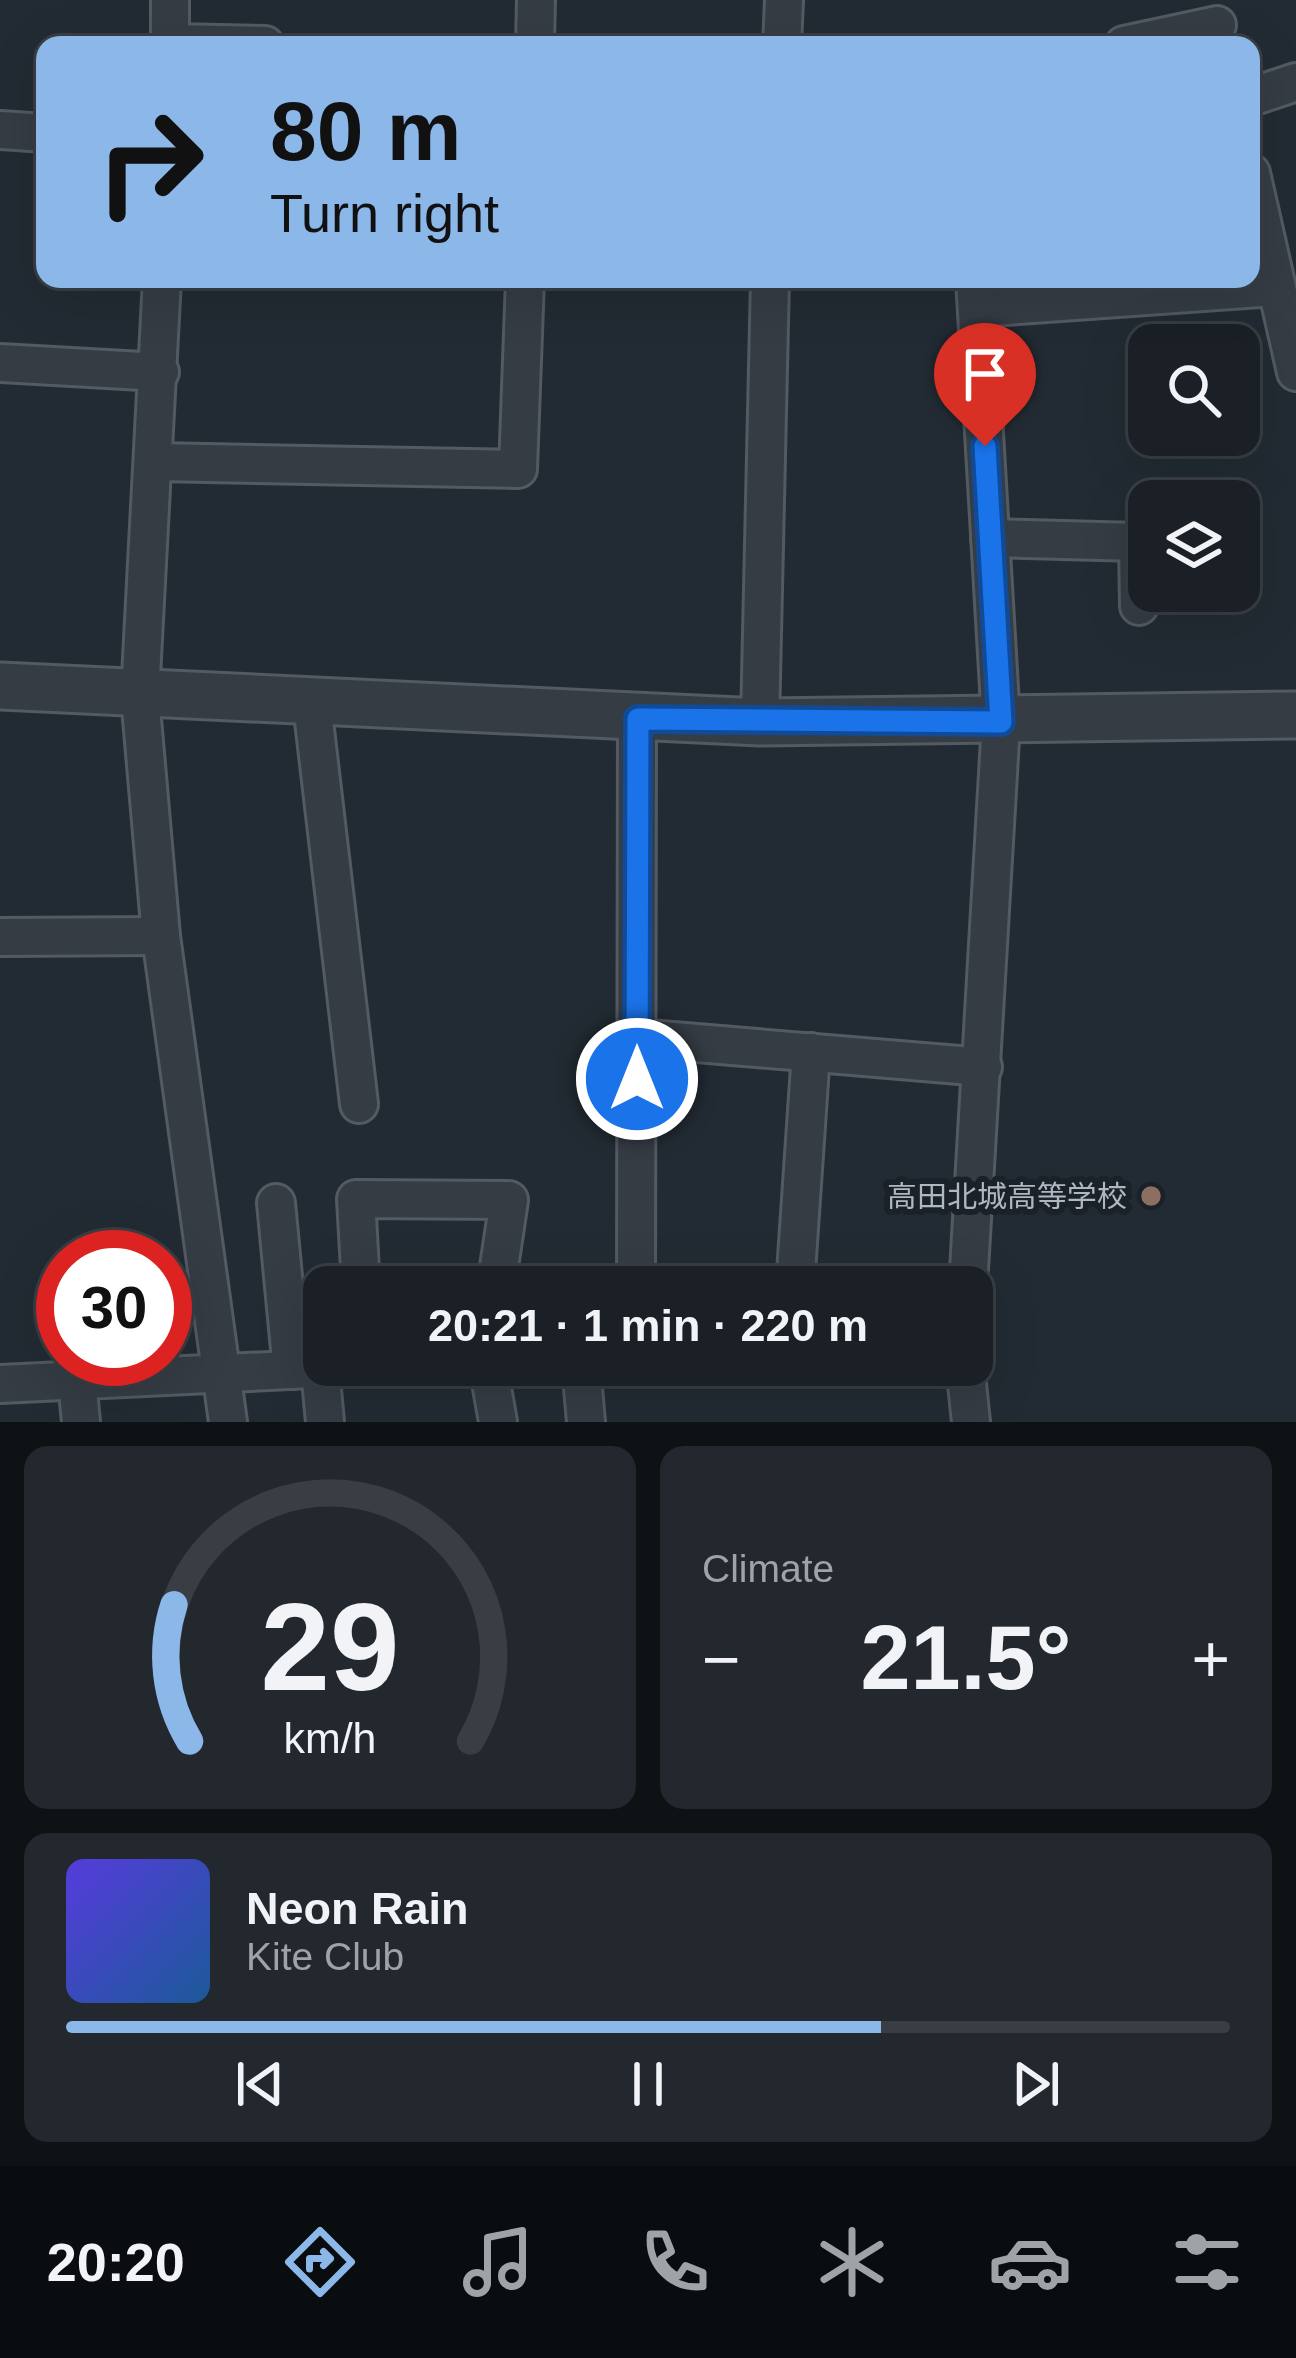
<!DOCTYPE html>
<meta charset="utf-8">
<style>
body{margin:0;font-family:Helvetica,"Noto Sans JP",sans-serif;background:#23282e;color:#f1f3f6;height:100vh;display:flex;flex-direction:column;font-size:45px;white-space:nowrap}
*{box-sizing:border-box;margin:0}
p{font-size:39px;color:#9fa3a7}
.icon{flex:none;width:66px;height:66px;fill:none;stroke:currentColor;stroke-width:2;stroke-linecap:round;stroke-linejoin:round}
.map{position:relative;height:1422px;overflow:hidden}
.details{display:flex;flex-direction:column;gap:24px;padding:24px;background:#0e1215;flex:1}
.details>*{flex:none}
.top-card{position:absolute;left:36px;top:36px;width:1224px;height:252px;border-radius:24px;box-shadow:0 12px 48px #0002,0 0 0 3px #383e43;background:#8cb7e9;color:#111;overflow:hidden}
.controls{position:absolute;left:1128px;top:324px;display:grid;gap:24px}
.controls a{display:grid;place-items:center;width:132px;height:132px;border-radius:24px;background:#1a2026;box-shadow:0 12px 48px #0002,0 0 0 3px #383e43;font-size:60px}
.speed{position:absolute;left:36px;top:1230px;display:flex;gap:24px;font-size:60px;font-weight:700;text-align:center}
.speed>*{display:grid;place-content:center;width:156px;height:156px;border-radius:50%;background:#1a2026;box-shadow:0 12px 48px #0002,0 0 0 3px #383e43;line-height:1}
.speed .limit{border:18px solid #d22;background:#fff;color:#111}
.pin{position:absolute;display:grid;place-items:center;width:102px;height:102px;color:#fff;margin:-123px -51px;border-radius:50% 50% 50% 0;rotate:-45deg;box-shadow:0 0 12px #0007}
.pin .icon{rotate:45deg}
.me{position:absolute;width:132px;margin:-66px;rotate:0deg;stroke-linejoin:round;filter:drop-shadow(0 0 9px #0008)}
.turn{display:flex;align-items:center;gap:42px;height:252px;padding:0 36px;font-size:54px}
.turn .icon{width:156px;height:156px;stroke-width:2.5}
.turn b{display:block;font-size:84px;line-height:102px}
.big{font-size:90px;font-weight:600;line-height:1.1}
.details .card{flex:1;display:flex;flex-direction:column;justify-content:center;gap:18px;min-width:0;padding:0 42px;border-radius:24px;background:#23282e}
.details .dial{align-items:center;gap:0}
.dial svg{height:312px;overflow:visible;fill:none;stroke:#383e43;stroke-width:7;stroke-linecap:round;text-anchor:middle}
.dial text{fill:#f1f3f6;stroke:none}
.song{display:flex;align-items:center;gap:36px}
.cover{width:144px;height:144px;border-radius:18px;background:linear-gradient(135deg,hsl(250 70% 55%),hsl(210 70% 35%))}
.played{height:12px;border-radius:6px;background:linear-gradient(90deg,#8cb7e9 70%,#383e43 70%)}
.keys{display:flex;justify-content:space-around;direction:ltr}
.heat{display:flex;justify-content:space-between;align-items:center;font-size:66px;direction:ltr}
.details .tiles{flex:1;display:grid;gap:24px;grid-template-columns:1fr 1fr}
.card:last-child{grid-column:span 2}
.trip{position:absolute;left:303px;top:1266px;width:690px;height:120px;border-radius:24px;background:#1a2026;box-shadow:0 12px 48px #0002,0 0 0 3px #383e43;font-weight:600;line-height:120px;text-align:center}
.tab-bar{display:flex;height:192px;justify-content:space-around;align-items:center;background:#0a0d0f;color:#9fa3a7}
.tab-bar .icon{width:84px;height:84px}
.tab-bar .active{color:#8cb7e9}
.tab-bar b{font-size:54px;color:#f1f3f6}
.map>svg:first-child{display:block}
</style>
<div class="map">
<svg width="1296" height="1422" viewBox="0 0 1296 1422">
<rect width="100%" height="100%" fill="#222b33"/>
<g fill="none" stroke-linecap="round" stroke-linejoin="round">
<!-- minor casing -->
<g stroke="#525a62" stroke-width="42">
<g id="minor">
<polyline points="170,0 170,45"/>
<polyline points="171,43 265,45"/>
<polyline points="535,45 536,0"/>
<polyline points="782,45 784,0"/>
<polyline points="1124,45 1217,25"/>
<polyline points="1251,97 1296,82"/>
<polyline points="0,130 45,133"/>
<polyline points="1251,173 1296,372"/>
<polyline points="162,279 140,696 161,936 228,1422"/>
<polyline points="977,308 1276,287"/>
<polyline points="0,363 160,372"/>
<polyline points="156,462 518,469 525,279"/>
<polyline points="990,538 1138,542 1139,606"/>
<polyline points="312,704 359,1104"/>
<polyline points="760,722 770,279"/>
<polyline points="0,937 161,936"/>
<polyline points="637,1038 983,1067"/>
<polyline points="276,1203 292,1370"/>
<polyline points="361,1287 356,1199 509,1200 496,1287"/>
<polyline points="636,1287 637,719"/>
<polyline points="795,1287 811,1052"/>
<polyline points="968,1287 1001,722 975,279"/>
<polyline points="488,1365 498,1422"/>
<polyline points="581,1365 586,1422"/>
<polyline points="965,1365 971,1422"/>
<polyline points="320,1368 325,1422"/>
<polyline points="77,1380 81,1422"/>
<polyline points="0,1384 393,1365"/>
</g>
</g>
<!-- tertiary casing -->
<g stroke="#525a62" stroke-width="51">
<polyline id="tertiary" points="0,686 760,722 1296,715"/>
</g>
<!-- minor -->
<use href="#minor" stroke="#353c44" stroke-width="36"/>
<!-- tertiary -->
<use href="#tertiary" stroke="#353c44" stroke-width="45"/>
</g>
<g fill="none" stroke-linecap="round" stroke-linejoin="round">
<!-- route casing -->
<g stroke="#114b97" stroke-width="30">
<polyline id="route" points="637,1079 638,719 1001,722 985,446"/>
</g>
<!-- route -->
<use href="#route" stroke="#1a73e8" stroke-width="21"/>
</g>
<!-- markers -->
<circle fill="#8d6e63" stroke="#1b2129" stroke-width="4.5" cx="1151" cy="1196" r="12"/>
<g text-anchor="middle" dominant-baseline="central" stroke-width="12" stroke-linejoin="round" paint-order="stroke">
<!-- poi labels -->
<g font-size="30" fill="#afb7c1" stroke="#1b2129" text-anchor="end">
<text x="1127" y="1196">高田北城高等学校</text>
</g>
</g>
</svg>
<div class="controls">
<a><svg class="icon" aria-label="search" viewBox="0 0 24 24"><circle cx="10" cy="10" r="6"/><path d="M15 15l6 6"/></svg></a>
<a><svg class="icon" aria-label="layers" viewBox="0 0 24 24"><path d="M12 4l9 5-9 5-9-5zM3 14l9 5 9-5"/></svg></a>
</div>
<div class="speed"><div class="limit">30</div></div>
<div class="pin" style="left:985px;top:446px;background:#d93025"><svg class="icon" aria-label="arrive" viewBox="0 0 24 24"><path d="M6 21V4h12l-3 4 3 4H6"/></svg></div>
<svg class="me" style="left:637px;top:1079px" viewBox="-20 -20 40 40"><circle r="17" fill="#1a73e8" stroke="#fff" stroke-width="3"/><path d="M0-11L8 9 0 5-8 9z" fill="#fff"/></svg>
<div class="trip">20:21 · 1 min · 220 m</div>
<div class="top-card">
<div class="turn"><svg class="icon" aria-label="right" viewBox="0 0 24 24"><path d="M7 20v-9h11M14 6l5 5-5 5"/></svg><div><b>80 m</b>Turn right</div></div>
</div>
</div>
<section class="details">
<div class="tiles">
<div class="card dial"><svg viewBox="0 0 100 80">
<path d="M14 69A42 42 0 1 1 86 69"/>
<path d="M14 69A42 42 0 0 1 10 34" stroke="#8cb7e9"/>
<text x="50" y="56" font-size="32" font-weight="700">29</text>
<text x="50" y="72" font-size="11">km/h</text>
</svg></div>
<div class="card"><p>Climate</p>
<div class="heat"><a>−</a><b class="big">21.5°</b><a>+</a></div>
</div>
<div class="card">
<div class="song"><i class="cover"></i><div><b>Neon Rain</b><p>Kite Club</p></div></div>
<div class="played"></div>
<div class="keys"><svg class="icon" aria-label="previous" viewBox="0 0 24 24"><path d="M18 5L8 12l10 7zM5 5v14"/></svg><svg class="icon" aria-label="pause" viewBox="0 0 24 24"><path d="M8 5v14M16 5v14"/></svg><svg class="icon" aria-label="next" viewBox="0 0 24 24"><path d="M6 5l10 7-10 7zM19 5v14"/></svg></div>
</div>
</div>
</section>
<nav class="tab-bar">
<b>20:20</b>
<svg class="icon active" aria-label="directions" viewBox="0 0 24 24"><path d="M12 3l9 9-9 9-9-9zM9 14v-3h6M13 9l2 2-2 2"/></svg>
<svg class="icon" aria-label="music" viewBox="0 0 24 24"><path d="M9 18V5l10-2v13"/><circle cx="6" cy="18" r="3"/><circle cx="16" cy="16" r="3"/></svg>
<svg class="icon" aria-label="phone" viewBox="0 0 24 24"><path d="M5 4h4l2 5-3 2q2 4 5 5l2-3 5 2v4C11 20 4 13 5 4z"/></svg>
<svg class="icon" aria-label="climate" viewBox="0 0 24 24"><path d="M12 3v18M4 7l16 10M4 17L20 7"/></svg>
<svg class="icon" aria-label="car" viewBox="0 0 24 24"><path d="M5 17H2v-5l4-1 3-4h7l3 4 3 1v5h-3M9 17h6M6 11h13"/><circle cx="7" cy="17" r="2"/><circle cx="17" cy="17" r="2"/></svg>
<svg class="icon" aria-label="filters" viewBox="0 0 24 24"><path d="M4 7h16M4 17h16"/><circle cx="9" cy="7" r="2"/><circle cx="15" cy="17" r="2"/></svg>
</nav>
